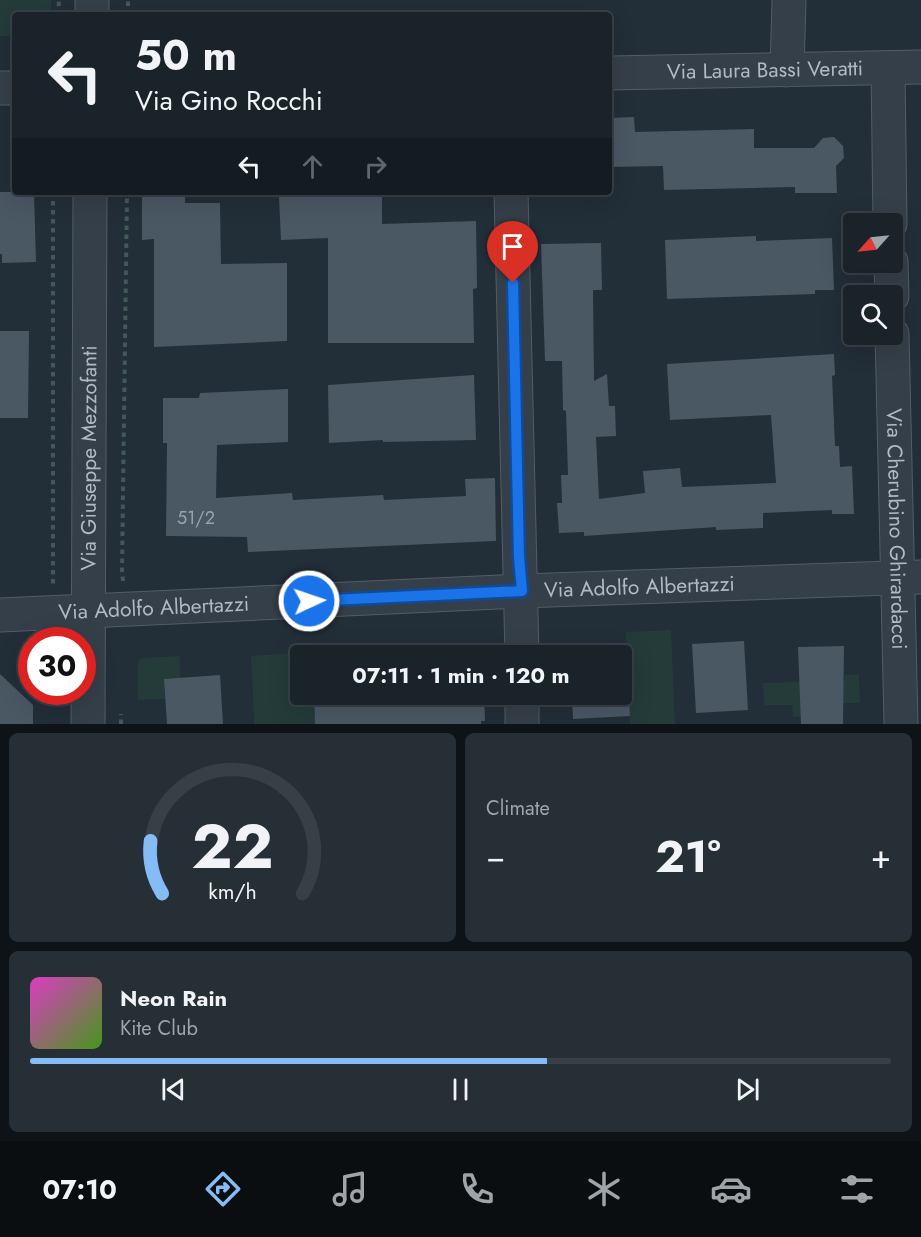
<!DOCTYPE html>
<meta charset="utf-8">
<style>
body{margin:0;font-family:Jost,sans-serif;background:#272f36;color:#f1f3f6;height:100vh;display:flex;flex-direction:column;font-size:22px;white-space:nowrap}
*{box-sizing:border-box;margin:0}
p{font-size:20px;color:#9fa4a8}
.icon{flex:none;width:33px;height:33px;fill:none;stroke:currentColor;stroke-width:2;stroke-linecap:round;stroke-linejoin:round}
.map{position:relative;height:724px;overflow:hidden}
.side{display:flex;flex-direction:column;gap:9px;padding:9px;background:#0e1317;flex:1}
.side>*{flex:none}
.hud{position:absolute;left:12px;top:12px;width:600px;height:183px;border-radius:6px;box-shadow:0 6px 24px #0002,0 0 0 2px #383f47;background:#1a222a;color:#f1f3f6;overflow:hidden}
.needle{width:39px;rotate:243deg}
.buttons{position:absolute;left:843px;top:213px;display:grid;gap:12px}
.buttons a{display:grid;place-items:center;width:60px;height:60px;border-radius:6px;background:#1a222a;box-shadow:0 6px 24px #0002,0 0 0 2px #383f47;font-size:30px}
.speed{position:absolute;left:18px;top:627px;display:flex;gap:12px;font-size:30px;font-weight:700;text-align:center}
.speed>*{display:grid;place-content:center;width:78px;height:78px;border-radius:50%;background:#1a222a;box-shadow:0 6px 24px #0002,0 0 0 2px #383f47;line-height:1}
.speed .limit{border:9px solid #d22;background:#fff;color:#111}
.pin{position:absolute;display:grid;place-items:center;width:51px;height:51px;color:#fff;margin:-62px -26px;border-radius:50% 50% 50% 0;rotate:-45deg;box-shadow:0 0 6px #0007}
.pin .icon{rotate:45deg}
.me{position:absolute;width:66px;margin:-33px;rotate:87deg;stroke-linejoin:round;filter:drop-shadow(0 0 4px #0008)}
.turn{display:flex;align-items:center;gap:21px;height:126px;padding:0 24px;font-size:27px}
.turn .icon{width:78px;height:78px;stroke-width:2.5}
.turn b{display:block;font-size:42px;line-height:51px}
.lanes{display:flex;align-items:center;height:57px;padding:0 24px;background:#0003;justify-content:center;gap:30px;direction:ltr}
.lanes .off{opacity:.35}
.big{font-size:45px;font-weight:700;line-height:1.1}
.side .card{flex:1;display:flex;flex-direction:column;justify-content:center;gap:9px;min-width:0;padding:0 21px;border-radius:9px;background:#272f36}
.side .dial{align-items:center;gap:0}
.dial svg{height:156px;overflow:visible;fill:none;stroke:#383f47;stroke-width:7;stroke-linecap:round;text-anchor:middle}
.dial text{fill:#f1f3f6;stroke:none}
.song{display:flex;align-items:center;gap:18px}
.cover{width:72px;height:72px;border-radius:9px;background:linear-gradient(135deg,hsl(310 70% 55%),hsl(100 70% 35%))}
.played{height:6px;border-radius:3px;background:linear-gradient(90deg,#85bcf5 60%,#383f47 60%)}
.keys{display:flex;justify-content:space-around;direction:ltr}
.heat{display:flex;justify-content:space-between;align-items:center;font-size:33px;direction:ltr}
.side .tiles{flex:1;display:grid;gap:9px;grid-template-columns:1fr 1fr}
.card:last-child{grid-column:span 2}
.trip{position:absolute;left:290px;top:645px;width:342px;height:60px;border-radius:6px;background:#1a222a;box-shadow:0 6px 24px #0002,0 0 0 2px #383f47;font-weight:700;line-height:60px;text-align:center}
.dock{display:flex;height:96px;justify-content:space-around;align-items:center;background:#0a0e11;color:#9fa4a8}
.dock .icon{width:42px;height:42px}
.dock .active{color:#85bcf5}
.dock b{font-size:27px;color:#f1f3f6}
.map>svg:first-child{display:block}
</style>
<div class="map">
<svg width="921" height="724" viewBox="0 0 921 724">
<rect width="100%" height="100%" fill="#222e38"/>
<!-- green -->
<g fill="#243b3a">
<polygon points="0,0 51,0 51,15 15,15 15,36 0,36"/>
<polygon points="671,630 675,724 630,724 626,632"/>
<polygon points="312,652 312,655 300,656 300,694 314,695 315,724 254,724 251,656"/>
<polygon points="180,656 180,678 164,679 165,699 138,700 138,662 141,658"/>
<polygon points="859,674 860,703 840,703 841,716 793,717 792,705 764,705 763,683 844,680 845,675"/>
</g>
<!-- building -->
<g fill="#4a5864">
<polygon points="634,117 635,132 754,129 754,148 814,148 823,138 834,137 843,146 844,158 836,166 837,193 795,193 795,187 664,190 663,166 609,167 609,118"/>
<polygon points="0,192 34,192 36,262 2,263 2,254 0,254"/>
<polygon points="142,192 185,192 185,203 220,203 221,264 287,263 287,341 154,347 154,239 142,240"/>
<polygon points="336,192 382,192 382,224 476,221 477,288 473,289 474,343 328,343 328,238 281,240 279,197 336,194"/>
<polygon points="756,236 756,241 832,238 834,290 815,290 815,294 667,299 665,240"/>
<polygon points="601,243 602,290 593,290 594,381 607,374 609,406 615,406 616,436 596,437 599,499 645,493 643,471 680,468 682,487 776,483 771,415 670,420 667,364 834,354 835,375 832,376 835,446 839,446 840,467 852,466 854,514 832,514 832,510 763,513 763,528 716,530 716,527 584,536 584,532 559,533 557,503 562,503 561,475 568,475 566,411 563,410 562,361 545,361 541,244"/>
<polygon points="0,331 29,331 28,418 0,418"/>
<polygon points="474,375 476,440 383,442 383,440 329,443 328,385"/>
<polygon points="288,389 288,442 217,445 216,498 292,493 293,500 383,495 384,500 466,496 465,479 495,478 496,541 248,552 247,537 166,536 167,443 163,443 163,398 199,398 200,393"/>
<polygon points="744,641 748,710 696,713 692,644"/>
<polygon points="480,646 481,656 441,656 459,647"/>
<polygon points="844,646 843,724 801,724 798,647"/>
<polygon points="409,647 409,656 312,656 312,652"/>
<polygon points="621,656 626,656 630,716 573,719 572,694 621,694"/>
<polygon points="0,674 33,705 33,724 0,724"/>
<polygon points="220,675 223,724 167,724 164,679"/>
<polygon points="314,694 484,694 485,721 481,721 481,724 315,724"/>
</g>
<g fill="none" stroke-linecap="round" stroke-linejoin="round">
<!-- minor casing -->
<g stroke="#535d66" stroke-width="35">
<g id="minor">
<polyline points="888,68 890,224"/>
<polyline points="787,70 789,0"/>
<polyline points="511,192 522,656"/>
<polyline points="891,262 892,296"/>
<path id="s1" d="M892 334 901 724"/>
<path id="s2" d="M0 615 522 591 921 577"/>
<polyline points="522,724 522,694"/>
</g>
</g>
<!-- tertiary casing -->
<g stroke="#535d66" stroke-width="35">
<g id="tertiary">
<polyline points="92,15 92,0"/>
<path id="s3" d="M609 73 921 67"/>
<polyline points="0,88 15,88"/>
<path id="s4" d="M88 724 90 192"/>
</g>
</g>
<!-- path -->
<g stroke="#435858" stroke-width="4" stroke-dasharray="4.5 4.5" stroke-linecap="butt">
<polyline points="58,15 59,0"/>
<polyline points="128,15 128,0"/>
<polyline points="53,192 53,584"/>
<polyline points="123,581 122,570 127,192"/>
<polyline points="121,724 121,714"/>
</g>
<!-- minor -->
<use href="#minor" stroke="#353f49" stroke-width="33"/>
<!-- tertiary -->
<use href="#tertiary" stroke="#353f49" stroke-width="33"/>
</g>
<g fill="none" stroke-linecap="round" stroke-linejoin="round">
<!-- route casing -->
<g stroke="#114b97" stroke-width="15">
<polyline id="route" points="309,601 522,591 519,557 513,283"/>
</g>
<!-- route -->
<use href="#route" stroke="#1a73e8" stroke-width="10"/>
</g>
<g text-anchor="middle" dominant-baseline="central" stroke-width="6" stroke-linejoin="round" paint-order="stroke">
<!-- number labels -->
<g font-size="18" fill="#96a2ad">
<text x="196" y="518">51/2</text>
</g>
<!-- street labels -->
<g font-size="21" fill="#b0bac5" stroke="#1a242d">
<text stroke="none"><textPath href="#s3" startOffset="156">Via Laura Bassi Veratti</textPath></text>
<text stroke="none"><textPath href="#s4" startOffset="266">Via Giuseppe Mezzofanti</textPath></text>
<text stroke="none"><textPath href="#s1" startOffset="195">Via Cherubino Ghirardacci</textPath></text>
<text stroke="none"><textPath href="#s2" startOffset="640">Via Adolfo Albertazzi</textPath></text>
<text stroke="none"><textPath href="#s2" startOffset="154">Via Adolfo Albertazzi</textPath></text>
</g>
</g>
</svg>
<div class="buttons">
<a><svg class="needle" viewBox="-14 -14 28 28"><path d="M0-13l5 13h-10z" fill="#e53935"/><path d="M0 13l5-13h-10z" fill="#9fa4a8"/></svg></a>
<a><svg class="icon" aria-label="search" viewBox="0 0 24 24"><circle cx="10" cy="10" r="6"/><path d="M15 15l6 6"/></svg></a>
</div>
<div class="speed"><div class="limit">30</div></div>
<div class="pin" style="left:513px;top:283px;background:#d93025"><svg class="icon" aria-label="arrive" viewBox="0 0 24 24"><path d="M6 21V4h12l-3 4 3 4H6"/></svg></div>
<svg class="me" style="left:309px;top:601px" viewBox="-20 -20 40 40"><circle r="17" fill="#1a73e8" stroke="#fff" stroke-width="3"/><path d="M0-11L8 9 0 5-8 9z" fill="#fff"/></svg>
<div class="trip">07:11 · 1 min · 120 m</div>
<div class="hud">
<div class="turn"><svg class="icon" aria-label="left" viewBox="0 0 24 24"><path d="M17 20v-9H6M10 6l-5 5 5 5"/></svg><div><b>50 m</b>Via Gino Rocchi</div></div>
<div class="lanes"><svg class="icon" aria-label="left" viewBox="0 0 24 24"><path d="M17 20v-9H6M10 6l-5 5 5 5"/></svg><svg class="icon off" aria-label="ahead" viewBox="0 0 24 24"><path d="M12 20V5M6 11l6-6 6 6"/></svg><svg class="icon off" aria-label="right" viewBox="0 0 24 24"><path d="M7 20v-9h11M14 6l5 5-5 5"/></svg></div>
</div>
</div>
<section class="side">
<div class="tiles">
<div class="card dial"><svg viewBox="0 0 100 80">
<path d="M14 69A42 42 0 1 1 86 69"/>
<path d="M14 69A42 42 0 0 1 8 42" stroke="#85bcf5"/>
<text x="50" y="56" font-size="32" font-weight="700">22</text>
<text x="50" y="72" font-size="11">km/h</text>
</svg></div>
<div class="card"><p>Climate</p>
<div class="heat"><a>−</a><b class="big">21°</b><a>+</a></div>
</div>
<div class="card">
<div class="song"><i class="cover"></i><div><b>Neon Rain</b><p>Kite Club</p></div></div>
<div class="played"></div>
<div class="keys"><svg class="icon" aria-label="previous" viewBox="0 0 24 24"><path d="M18 5L8 12l10 7zM5 5v14"/></svg><svg class="icon" aria-label="pause" viewBox="0 0 24 24"><path d="M8 5v14M16 5v14"/></svg><svg class="icon" aria-label="next" viewBox="0 0 24 24"><path d="M6 5l10 7-10 7zM19 5v14"/></svg></div>
</div>
</div>
</section>
<nav class="dock">
<b>07:10</b>
<svg class="icon active" aria-label="directions" viewBox="0 0 24 24"><path d="M12 3l9 9-9 9-9-9zM9 14v-3h6M13 9l2 2-2 2"/></svg>
<svg class="icon" aria-label="music" viewBox="0 0 24 24"><path d="M9 18V5l10-2v13"/><circle cx="6" cy="18" r="3"/><circle cx="16" cy="16" r="3"/></svg>
<svg class="icon" aria-label="phone" viewBox="0 0 24 24"><path d="M5 4h4l2 5-3 2q2 4 5 5l2-3 5 2v4C11 20 4 13 5 4z"/></svg>
<svg class="icon" aria-label="climate" viewBox="0 0 24 24"><path d="M12 3v18M4 7l16 10M4 17L20 7"/></svg>
<svg class="icon" aria-label="car" viewBox="0 0 24 24"><path d="M5 17H2v-5l4-1 3-4h7l3 4 3 1v5h-3M9 17h6M6 11h13"/><circle cx="7" cy="17" r="2"/><circle cx="17" cy="17" r="2"/></svg>
<svg class="icon" aria-label="filters" viewBox="0 0 24 24"><path d="M4 7h16M4 17h16"/><circle cx="9" cy="7" r="2"/><circle cx="15" cy="17" r="2"/></svg>
</nav>
